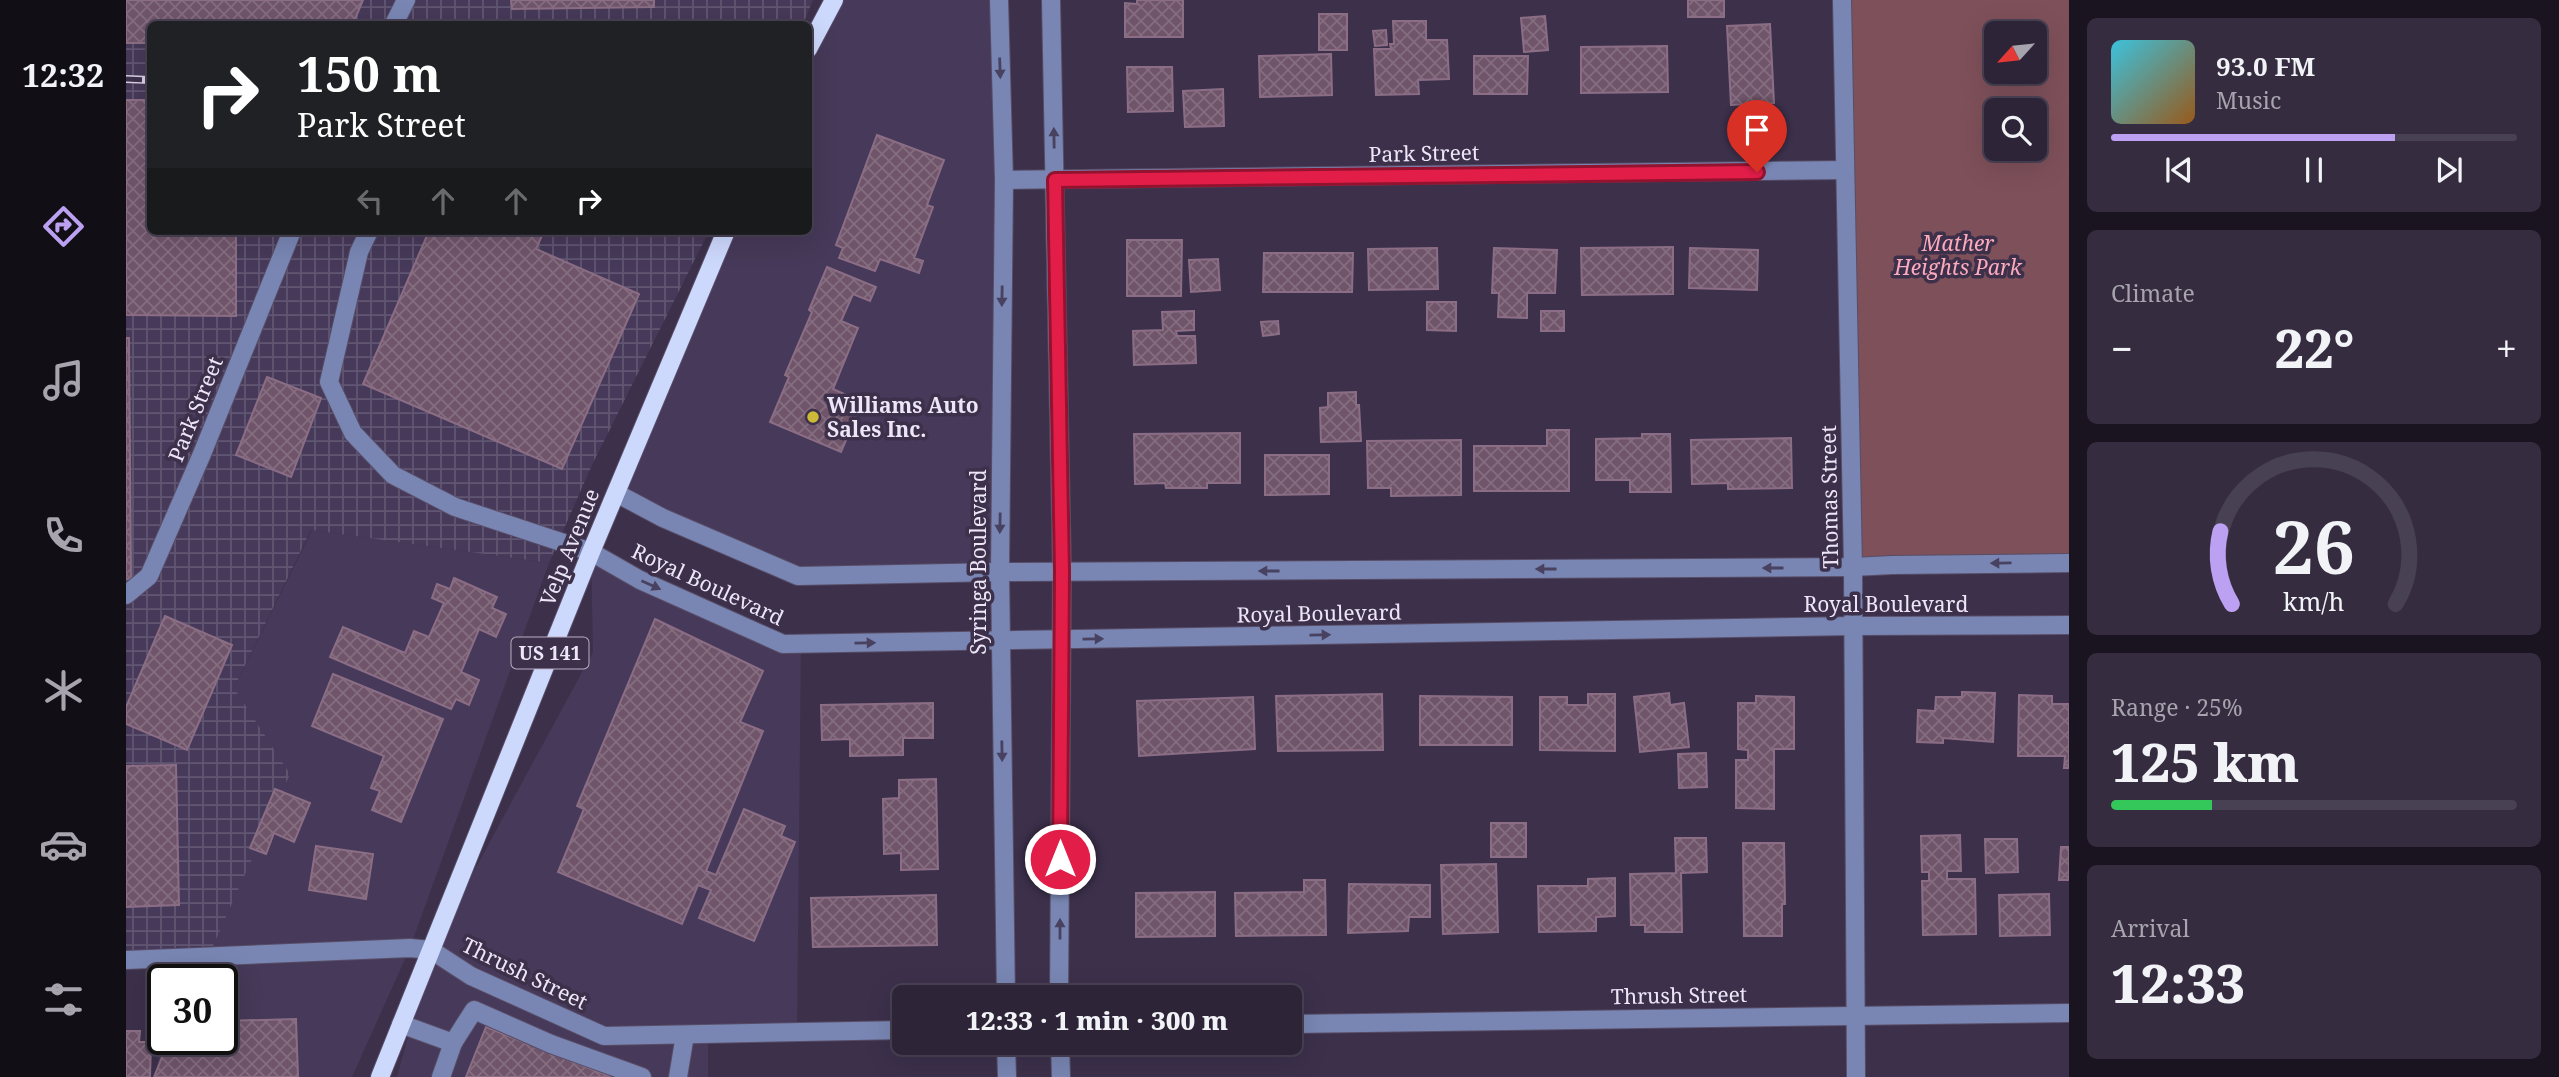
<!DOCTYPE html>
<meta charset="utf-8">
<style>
body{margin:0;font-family:"Noto Serif",serif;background:#352c40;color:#f1f3f6;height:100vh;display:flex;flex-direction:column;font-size:26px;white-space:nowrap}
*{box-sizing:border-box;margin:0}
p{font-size:23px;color:#a7a4ae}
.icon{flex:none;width:38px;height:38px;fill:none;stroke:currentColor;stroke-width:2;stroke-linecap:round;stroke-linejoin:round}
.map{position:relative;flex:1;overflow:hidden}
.side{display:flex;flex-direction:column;gap:18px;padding:18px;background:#19141f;width:490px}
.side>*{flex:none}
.hud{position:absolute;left:21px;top:21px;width:665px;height:214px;border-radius:10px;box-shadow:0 7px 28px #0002,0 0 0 2px #484153;background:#202124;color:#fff;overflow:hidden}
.needle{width:46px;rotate:243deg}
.fabs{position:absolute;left:1858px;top:21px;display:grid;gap:14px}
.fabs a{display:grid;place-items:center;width:63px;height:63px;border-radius:10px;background:#2d2438;box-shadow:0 7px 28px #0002,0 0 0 2px #484153;font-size:35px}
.speed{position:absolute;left:21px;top:964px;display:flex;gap:14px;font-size:35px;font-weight:700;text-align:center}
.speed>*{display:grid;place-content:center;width:91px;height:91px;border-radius:50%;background:#2d2438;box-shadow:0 7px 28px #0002,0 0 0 2px #484153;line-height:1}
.speed .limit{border:4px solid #111;border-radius:10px;background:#fff;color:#111}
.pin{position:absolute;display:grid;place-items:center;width:60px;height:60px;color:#fff;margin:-72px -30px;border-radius:50% 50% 50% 0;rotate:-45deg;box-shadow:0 0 7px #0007}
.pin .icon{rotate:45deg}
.me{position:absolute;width:77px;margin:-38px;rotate:0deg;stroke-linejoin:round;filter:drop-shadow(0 0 5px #0008)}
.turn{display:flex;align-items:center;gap:24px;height:147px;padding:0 35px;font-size:32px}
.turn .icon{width:91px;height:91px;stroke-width:2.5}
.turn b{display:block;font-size:49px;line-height:60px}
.lanes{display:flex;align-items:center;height:66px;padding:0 35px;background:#0003;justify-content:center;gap:35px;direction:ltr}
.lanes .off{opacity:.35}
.big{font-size:52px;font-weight:800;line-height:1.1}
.side .tile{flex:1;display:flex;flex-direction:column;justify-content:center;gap:10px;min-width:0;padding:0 24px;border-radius:10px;background:#352c40}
.side .dial{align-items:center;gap:0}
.dial svg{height:182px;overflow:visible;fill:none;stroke:#484153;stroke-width:7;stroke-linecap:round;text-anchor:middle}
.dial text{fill:#f1f3f6;stroke:none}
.song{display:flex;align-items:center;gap:21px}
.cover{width:84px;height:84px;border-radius:10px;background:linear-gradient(135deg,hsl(190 70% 55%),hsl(30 70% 35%))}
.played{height:7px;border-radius:4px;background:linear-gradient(90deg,#bca0f2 70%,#484153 70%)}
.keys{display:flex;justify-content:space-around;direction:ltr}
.heat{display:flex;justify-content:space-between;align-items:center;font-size:38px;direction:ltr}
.charge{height:10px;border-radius:5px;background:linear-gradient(90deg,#34c759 25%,#484153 0)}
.trip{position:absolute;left:766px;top:985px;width:410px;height:70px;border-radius:10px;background:#2d2438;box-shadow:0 7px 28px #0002,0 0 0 2px #484153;font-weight:800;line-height:70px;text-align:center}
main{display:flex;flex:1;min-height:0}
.dock{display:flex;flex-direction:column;width:126px;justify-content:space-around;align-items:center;background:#120e16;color:#a7a4ae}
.dock .icon{width:49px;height:49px}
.dock .active{color:#bca0f2}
.dock b{font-size:32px;color:#f1f3f6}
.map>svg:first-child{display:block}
</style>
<main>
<nav class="dock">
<b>12:32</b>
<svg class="icon active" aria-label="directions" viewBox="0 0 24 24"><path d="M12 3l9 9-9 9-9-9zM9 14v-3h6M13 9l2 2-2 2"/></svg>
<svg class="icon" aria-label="music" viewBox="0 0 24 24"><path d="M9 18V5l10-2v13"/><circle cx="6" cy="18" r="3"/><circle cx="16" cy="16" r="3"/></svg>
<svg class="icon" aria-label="phone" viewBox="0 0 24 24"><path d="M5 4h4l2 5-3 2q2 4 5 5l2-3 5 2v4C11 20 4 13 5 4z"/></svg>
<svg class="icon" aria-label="climate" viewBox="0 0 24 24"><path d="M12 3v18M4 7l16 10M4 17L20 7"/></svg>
<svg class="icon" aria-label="car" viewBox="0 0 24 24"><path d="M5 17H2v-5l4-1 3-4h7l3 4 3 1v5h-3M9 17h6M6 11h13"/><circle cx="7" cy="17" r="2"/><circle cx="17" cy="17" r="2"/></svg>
<svg class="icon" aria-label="filters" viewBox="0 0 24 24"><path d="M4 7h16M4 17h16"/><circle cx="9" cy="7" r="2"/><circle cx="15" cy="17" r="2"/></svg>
</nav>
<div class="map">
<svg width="1943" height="1077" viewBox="0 0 1943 1077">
<defs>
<pattern id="industrial-grid" width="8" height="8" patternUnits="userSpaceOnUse" patternTransform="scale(1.75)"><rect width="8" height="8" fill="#463959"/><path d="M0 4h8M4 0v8" fill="none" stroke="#615672"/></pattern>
<pattern id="building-cross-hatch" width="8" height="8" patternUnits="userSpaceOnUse" patternTransform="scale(1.75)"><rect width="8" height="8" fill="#70556a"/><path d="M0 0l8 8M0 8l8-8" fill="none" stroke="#856d80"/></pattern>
</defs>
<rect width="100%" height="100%" fill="#3c304b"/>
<!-- built -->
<g fill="#463959">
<polygon points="708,0 873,0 874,572 672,576 490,493 600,231 682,231 683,49"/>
<polygon points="186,530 423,563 284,948 226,1077 30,1077 37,1017 37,1040 96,1040 96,980 41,980 44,958 108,688"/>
<polygon points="465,552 675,644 671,1032 582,1034 582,1077 271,1077 305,950 467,652"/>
</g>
<!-- industrial -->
<polygon fill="url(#industrial-grid)" points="0,0 687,0 677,24 24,24 24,231 583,231 466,465 423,563 185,530 108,688 164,774 82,957 0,960"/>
<!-- park -->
<path fill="#7e505a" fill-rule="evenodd" d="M1716 0H1943V563L1727 567ZM1871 33H1909V72H1871ZM1871 110H1909V149H1871Z"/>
<!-- building -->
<g fill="url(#building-cross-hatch)" stroke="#8b6e85" stroke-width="2">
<polygon points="0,0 237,0 227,24 24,24 24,43 0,43"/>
<polygon points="385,0 528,0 528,7 386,9"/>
<polygon points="1011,0 1057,0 1057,37 999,37 999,3 1011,4"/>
<rect x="1562" y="0" width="36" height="17"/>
<rect x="1193" y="14" width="28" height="36"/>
<polygon points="1419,16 1422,50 1398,52 1395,18"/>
<polygon points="1267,21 1300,21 1300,40 1321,40 1323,79 1292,80 1293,94 1250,95 1248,49 1265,49 1264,44 1268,44"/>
<polygon points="1644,24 1648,103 1605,105 1601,26"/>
<polygon points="1260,30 1261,45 1249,46 1247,31"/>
<polygon points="1541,46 1542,92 1455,93 1455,47"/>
<polygon points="1205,54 1206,95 1134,97 1133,56"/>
<polygon points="1348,56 1402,56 1401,94 1348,94"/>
<polygon points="1001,67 1046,67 1047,111 1002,112"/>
<polygon points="1097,89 1098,126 1059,127 1057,91"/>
<polygon points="0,100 24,100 24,231 110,231 110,316 0,315"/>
<polygon points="751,135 818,160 801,205 807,207 788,258 797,261 793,273 754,259 749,271 713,258 717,248 710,245"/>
<polygon points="303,231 418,231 410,249 513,294 436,469 237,384"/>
<polygon points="1001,240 1056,240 1055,296 1001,296"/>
<polygon points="1547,247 1547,294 1456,295 1455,248"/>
<polygon points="1311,248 1312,289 1243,290 1242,249"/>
<polygon points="1368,248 1431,250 1429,293 1401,293 1401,318 1372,317 1373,293 1366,293"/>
<polygon points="1564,248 1632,250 1631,290 1563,288"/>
<polygon points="1138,253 1227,253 1226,292 1137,292"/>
<polygon points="1092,259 1094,290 1065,292 1063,260"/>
<polygon points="701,267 750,287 744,301 727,294 715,321 732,328 707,389 736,402 715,452 644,422 663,377 659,375 686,312 683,310"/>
<polygon points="1301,302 1330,302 1330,331 1301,330"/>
<polygon points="1068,311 1068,330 1050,331 1051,336 1069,336 1070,363 1008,365 1007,331 1037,330 1036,312"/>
<rect x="1415" y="311" width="23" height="20"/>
<polygon points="1152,321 1153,334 1137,336 1135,322"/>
<polygon points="0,338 3,338 5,579 0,579"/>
<polygon points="141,377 195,398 165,477 110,455"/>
<polygon points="1230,392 1230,405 1233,405 1235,441 1195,442 1194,408 1202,407 1202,393"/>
<polygon points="1421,430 1443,430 1443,491 1348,491 1348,446 1421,446"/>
<polygon points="1114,433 1114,483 1081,483 1081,488 1040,488 1039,483 1009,484 1008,434"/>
<polygon points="1516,434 1544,434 1545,492 1504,492 1504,480 1470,480 1470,439 1516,438"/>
<polygon points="1665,438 1666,488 1602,489 1602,483 1566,484 1565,440"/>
<polygon points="1335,440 1335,495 1265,496 1265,488 1242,488 1241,441"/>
<polygon points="1139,455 1203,455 1203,494 1139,495"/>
<polygon points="328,578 371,597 366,608 380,614 370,637 353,629 335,672 353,680 343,705 330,699 325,709 204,657 217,627 279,653 288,631 303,637 318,603 306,598 311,584 324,589"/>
<polygon points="39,616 106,645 61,750 0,724 0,707"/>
<polygon points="529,619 637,671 614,722 637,731 580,871 590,875 618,809 659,826 655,836 669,842 628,941 573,918 585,890 572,885 556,924 432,872 458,809 451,806"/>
<polygon points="207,674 317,719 275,822 246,810 254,791 245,788 258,756 186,726"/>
<polygon points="1836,692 1869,693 1867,742 1817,738 1817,743 1791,742 1792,710 1809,711 1810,697 1836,697"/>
<polygon points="1543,693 1544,705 1558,703 1563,747 1514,752 1508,697"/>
<polygon points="1256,694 1257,750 1152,751 1150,696"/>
<polygon points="1462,694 1489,694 1489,751 1414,750 1414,697 1441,697 1441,705 1462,705"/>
<polygon points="1893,695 1926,696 1926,704 1943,704 1943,768 1938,768 1939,756 1892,756"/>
<polygon points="1294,696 1386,697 1386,745 1294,745"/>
<polygon points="1630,696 1668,697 1668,749 1648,749 1648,809 1610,808 1610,760 1622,760 1622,750 1612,749 1612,703 1630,703"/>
<polygon points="1127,697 1129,749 1013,756 1011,701"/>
<polygon points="807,703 807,738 777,738 777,755 724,756 724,739 696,740 695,705"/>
<polygon points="1580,753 1581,787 1553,788 1552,754"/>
<polygon points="50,765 53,905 0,907 0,766"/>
<polygon points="810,779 812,869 775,870 775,853 758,854 757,799 773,798 773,780"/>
<polygon points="149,789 184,803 168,842 148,833 140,854 124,848"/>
<rect x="1365" y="823" width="35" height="34"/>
<polygon points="1834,835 1835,871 1821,871 1821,879 1849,879 1850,934 1797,935 1796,881 1803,881 1803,872 1796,872 1795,836"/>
<polygon points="1549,838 1580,838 1581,872 1555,873 1556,932 1519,932 1519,925 1505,925 1504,874 1550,873"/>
<polygon points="1859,839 1891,839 1892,872 1860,873"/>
<polygon points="1617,843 1658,843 1659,904 1656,904 1656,936 1618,936"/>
<polygon points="190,846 247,854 240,899 183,890"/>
<polygon points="1935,847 1943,847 1943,880 1933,880"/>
<polygon points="1370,864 1372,932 1317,934 1315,865"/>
<polygon points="1489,878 1489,916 1470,917 1470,931 1413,932 1412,886 1462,886 1462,879"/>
<polygon points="1178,880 1199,880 1200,935 1110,936 1109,893 1178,892"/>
<polygon points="1223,884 1304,885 1304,917 1283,917 1282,931 1222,933"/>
<polygon points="1089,892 1089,936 1010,937 1010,893"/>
<polygon points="1923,894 1924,935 1874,936 1873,895"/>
<polygon points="810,895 811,945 687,947 685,898"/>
<polygon points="170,1019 172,1077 28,1077 43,1040 96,1040 96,1021"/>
<polygon points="360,1027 485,1077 340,1077"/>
<polygon points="0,1031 14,1031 13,1042 25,1042 24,1077 0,1077"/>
</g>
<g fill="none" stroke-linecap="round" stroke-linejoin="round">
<!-- minor casing -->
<g stroke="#584d67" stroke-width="20">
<g id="minor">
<polyline points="873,0 878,180 874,572 880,998"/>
<polyline points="925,0 936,572 933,998"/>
<polyline points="1716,0 1727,567 1730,1077"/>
<polyline points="268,24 280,0"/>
<polyline points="878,180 1719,170"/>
<polyline points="243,231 233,252 203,382 227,433 267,475 329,507 465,552 514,580 657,644 1728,626 1943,625"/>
<polyline points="490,493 537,518 672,576 874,572 1727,567 1766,565 1943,563"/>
<polyline points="0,595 23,576 76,454 166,231"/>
<polyline points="0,960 284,948 305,950 345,976 478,1036 779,1030"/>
<polyline points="275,1024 327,1043 315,1077"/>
<polyline points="1164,1024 1943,1013"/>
<polyline points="327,1043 348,1010 425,1044 516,1077"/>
<polyline points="880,1043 881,1077"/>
<polyline points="934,1043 935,1077"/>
<polyline points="552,1077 559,1035"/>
</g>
</g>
<!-- major casing -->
<g stroke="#584d67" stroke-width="20">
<g id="major">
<polyline points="682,49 708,0"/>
<polyline points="254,1077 465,552 600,231"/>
</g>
</g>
<!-- minor -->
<use href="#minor" stroke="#7986b3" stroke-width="18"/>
<!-- major -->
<use href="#major" stroke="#cdd8fd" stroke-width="18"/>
<!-- rail casing -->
<g stroke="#d8d0e2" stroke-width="8">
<polyline id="rail" points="0,79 24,80"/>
</g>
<!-- rail -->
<use href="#rail" stroke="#3c304b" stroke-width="5" stroke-dasharray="16" stroke-linecap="butt"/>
</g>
<!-- one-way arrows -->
<defs><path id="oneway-solid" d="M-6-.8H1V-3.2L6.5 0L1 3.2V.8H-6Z" transform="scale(1.75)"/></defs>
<g fill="#484160">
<use href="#oneway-solid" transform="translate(874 68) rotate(88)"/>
<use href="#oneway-solid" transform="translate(928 138) rotate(-91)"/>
<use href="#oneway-solid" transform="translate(876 296) rotate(91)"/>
<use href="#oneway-solid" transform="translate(874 523) rotate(91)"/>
<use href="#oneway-solid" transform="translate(1875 563) rotate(179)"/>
<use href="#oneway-solid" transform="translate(1647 568) rotate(180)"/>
<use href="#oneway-solid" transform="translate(1420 569) rotate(180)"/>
<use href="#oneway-solid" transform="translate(1143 571) rotate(180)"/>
<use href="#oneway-solid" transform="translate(525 585) rotate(24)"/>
<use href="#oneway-solid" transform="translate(1194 635) rotate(-1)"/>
<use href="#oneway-solid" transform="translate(967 639) rotate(-1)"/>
<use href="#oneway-solid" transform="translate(739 643) rotate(-1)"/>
<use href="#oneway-solid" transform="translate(876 751) rotate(89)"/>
<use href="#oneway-solid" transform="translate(934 929) rotate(-90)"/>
</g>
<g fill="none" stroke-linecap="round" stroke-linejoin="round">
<!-- route casing -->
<g stroke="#92132f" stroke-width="18">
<polyline id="route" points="934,859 936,572 929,180 1631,172"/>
</g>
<!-- route -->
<use href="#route" stroke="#e11d48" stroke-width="12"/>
</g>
<!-- markers -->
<circle fill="#ceb837" stroke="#3c304b" stroke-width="2.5" cx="687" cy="417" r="7"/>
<g text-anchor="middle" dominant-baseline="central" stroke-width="7" stroke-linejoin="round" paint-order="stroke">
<!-- shield labels -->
<rect fill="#3c304b" stroke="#b8afc3" stroke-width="2" x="385.5" y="637.5" width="77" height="31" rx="5"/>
<g font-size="19" font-weight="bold" fill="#ede6f7">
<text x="424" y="653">US 141</text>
</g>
<!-- street labels -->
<g font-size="21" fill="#ede6f7" stroke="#3c304b">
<text transform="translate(1298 153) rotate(-1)">Park Street</text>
<text transform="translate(69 409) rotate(-68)">Park Street</text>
<text transform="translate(1703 497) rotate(-91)">Thomas Street</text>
<text transform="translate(443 547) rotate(-68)">Velp Avenue</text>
<text transform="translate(852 562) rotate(-90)">Syringa Boulevard</text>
<text transform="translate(582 584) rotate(25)">Royal Boulevard</text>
<text x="1760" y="604">Royal Boulevard</text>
<text transform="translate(1193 613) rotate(-1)">Royal Boulevard</text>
<text transform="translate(399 973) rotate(26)">Thrush Street</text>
<text transform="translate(1553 995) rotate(-1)">Thrush Street</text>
</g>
<!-- park labels -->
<g font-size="21" font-style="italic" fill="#fdaabc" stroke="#3c304b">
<text x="1832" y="243">Mather<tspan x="1832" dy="24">Heights Park</tspan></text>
</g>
<!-- poi labels -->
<g font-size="21" font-weight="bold" fill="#ede6f7" stroke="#3c304b" text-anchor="start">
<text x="701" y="405">Williams Auto<tspan x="701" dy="24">Sales Inc.</tspan></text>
</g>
</g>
</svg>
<div class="fabs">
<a><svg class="needle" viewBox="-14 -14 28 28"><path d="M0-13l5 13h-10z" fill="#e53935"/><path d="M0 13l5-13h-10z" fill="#a7a4ae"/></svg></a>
<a><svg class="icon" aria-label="search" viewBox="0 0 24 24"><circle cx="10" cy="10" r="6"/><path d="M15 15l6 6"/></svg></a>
</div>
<div class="speed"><div class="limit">30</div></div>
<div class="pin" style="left:1631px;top:172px;background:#d93025"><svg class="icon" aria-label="arrive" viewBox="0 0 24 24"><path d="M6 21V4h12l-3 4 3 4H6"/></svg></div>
<svg class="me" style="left:934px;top:859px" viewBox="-20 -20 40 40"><circle r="17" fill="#e11d48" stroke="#fff" stroke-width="3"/><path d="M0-11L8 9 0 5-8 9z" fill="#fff"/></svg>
<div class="trip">12:33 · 1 min · 300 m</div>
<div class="hud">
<div class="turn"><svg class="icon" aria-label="right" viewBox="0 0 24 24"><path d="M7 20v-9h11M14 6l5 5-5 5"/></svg><div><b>150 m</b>Park Street</div></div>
<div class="lanes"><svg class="icon off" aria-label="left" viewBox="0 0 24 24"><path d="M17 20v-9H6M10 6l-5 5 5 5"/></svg><svg class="icon off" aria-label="ahead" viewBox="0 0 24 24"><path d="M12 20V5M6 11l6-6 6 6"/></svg><svg class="icon off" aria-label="ahead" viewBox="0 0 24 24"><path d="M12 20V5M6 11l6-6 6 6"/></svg><svg class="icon" aria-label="right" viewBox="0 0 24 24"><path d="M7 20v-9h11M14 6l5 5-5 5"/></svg></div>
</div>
</div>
<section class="side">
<div class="tile">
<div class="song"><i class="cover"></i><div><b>93.0 FM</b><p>Music</p></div></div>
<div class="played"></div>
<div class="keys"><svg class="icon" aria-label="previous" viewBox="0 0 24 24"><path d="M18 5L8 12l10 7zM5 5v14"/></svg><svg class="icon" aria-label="pause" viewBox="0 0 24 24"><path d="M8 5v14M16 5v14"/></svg><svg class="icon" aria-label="next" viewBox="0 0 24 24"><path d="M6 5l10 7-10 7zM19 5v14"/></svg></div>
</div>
<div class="tile"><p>Climate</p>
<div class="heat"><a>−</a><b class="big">22°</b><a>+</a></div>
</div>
<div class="tile dial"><svg viewBox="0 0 100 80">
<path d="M14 69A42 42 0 1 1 86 69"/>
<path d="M14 69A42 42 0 0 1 9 37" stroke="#bca0f2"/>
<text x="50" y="56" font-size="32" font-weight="700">26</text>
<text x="50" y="72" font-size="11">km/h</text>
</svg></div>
<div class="tile"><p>Range · 25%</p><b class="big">125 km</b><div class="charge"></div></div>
<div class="tile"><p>Arrival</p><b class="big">12:33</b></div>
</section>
</main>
